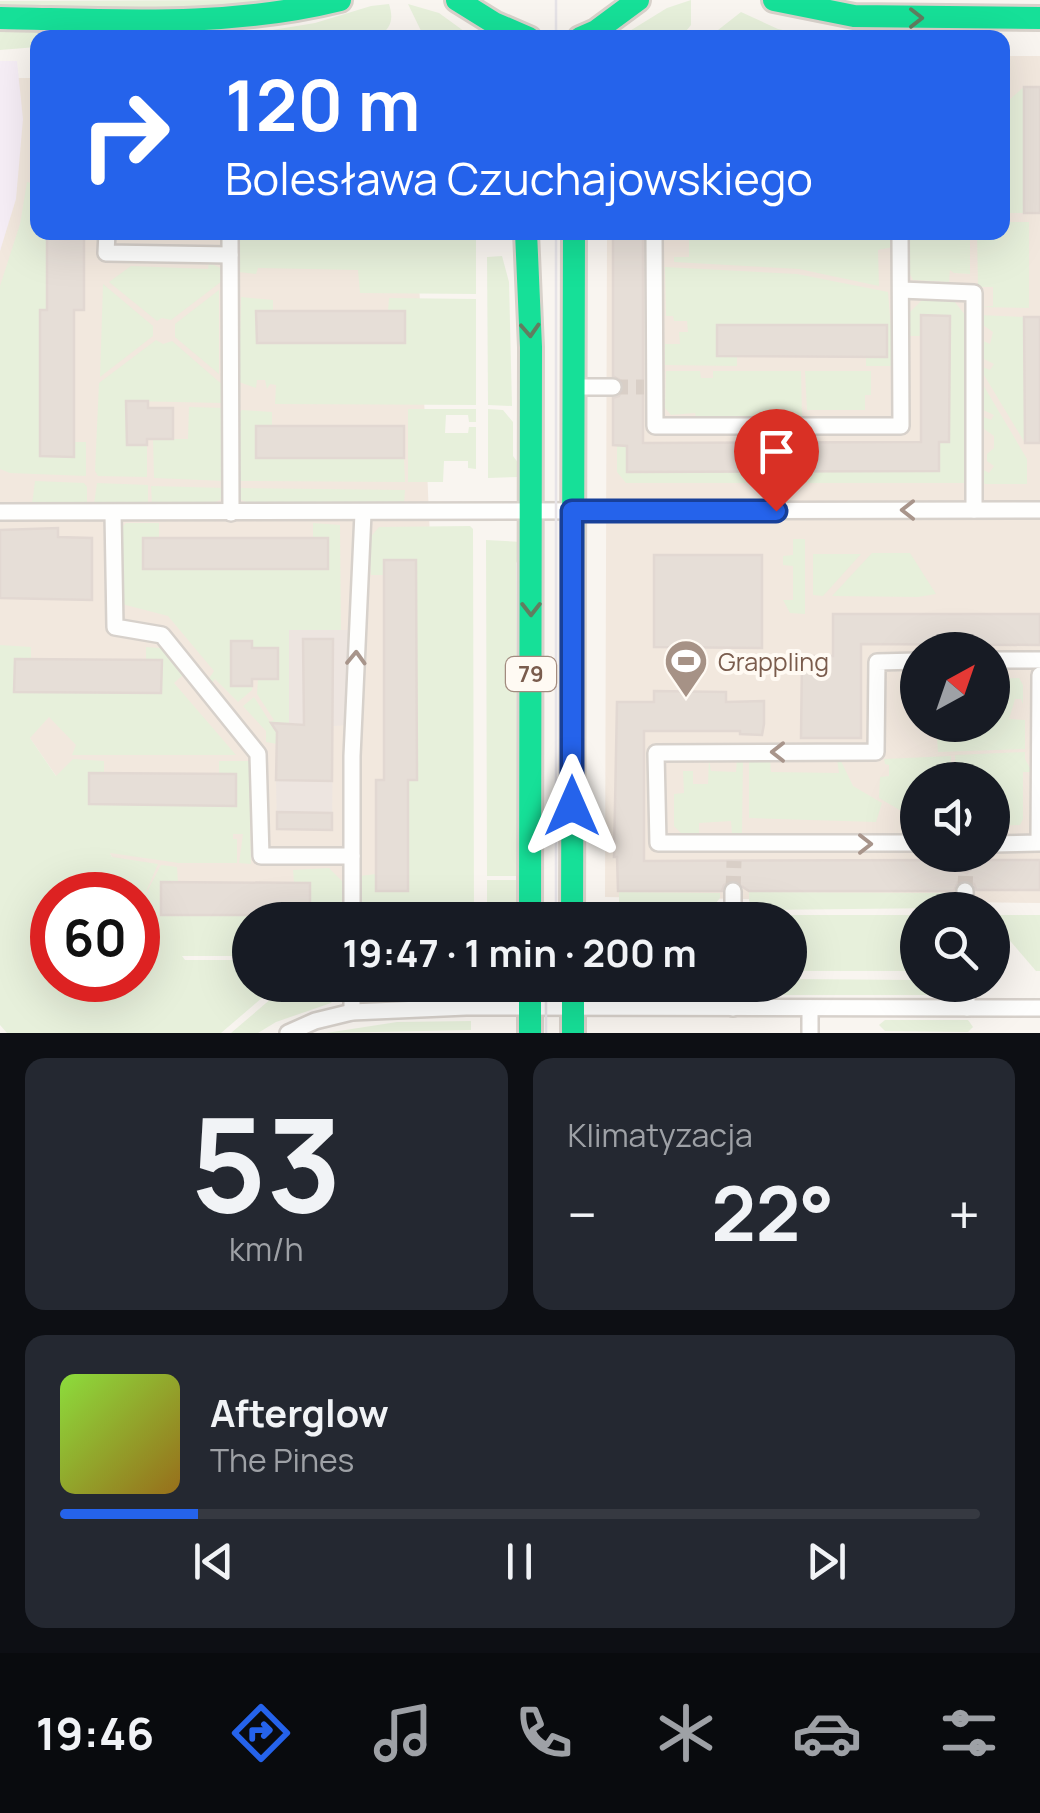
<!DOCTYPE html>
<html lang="pl">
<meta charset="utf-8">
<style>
body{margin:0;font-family:Manrope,sans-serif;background:#242831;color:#f1f3f6;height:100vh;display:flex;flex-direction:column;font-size:38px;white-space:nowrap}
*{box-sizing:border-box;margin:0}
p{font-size:32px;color:#9ea1a6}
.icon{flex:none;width:55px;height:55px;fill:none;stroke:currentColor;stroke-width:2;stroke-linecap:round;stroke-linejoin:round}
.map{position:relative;height:1033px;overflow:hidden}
.drawer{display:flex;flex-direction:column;gap:25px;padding:25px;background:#0d0f14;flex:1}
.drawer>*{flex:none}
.top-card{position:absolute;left:30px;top:30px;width:980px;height:210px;border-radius:20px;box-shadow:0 10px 40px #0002;background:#2563eb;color:#fff;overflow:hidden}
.needle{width:65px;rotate:40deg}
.fabs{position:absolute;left:900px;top:632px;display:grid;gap:20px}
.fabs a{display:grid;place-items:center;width:110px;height:110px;border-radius:50%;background:#171b24;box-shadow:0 10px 40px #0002;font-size:50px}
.speed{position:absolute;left:30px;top:872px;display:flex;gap:20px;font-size:50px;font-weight:700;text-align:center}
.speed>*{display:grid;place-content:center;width:130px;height:130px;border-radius:50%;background:#171b24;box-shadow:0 10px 40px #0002;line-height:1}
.speed .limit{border:15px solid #d22;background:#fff;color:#111}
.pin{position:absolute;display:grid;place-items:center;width:85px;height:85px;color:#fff;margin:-102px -42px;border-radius:50% 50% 50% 0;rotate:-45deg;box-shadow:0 0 10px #0007}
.pin .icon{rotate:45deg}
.me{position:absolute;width:110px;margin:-55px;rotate:0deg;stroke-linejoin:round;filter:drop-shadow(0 0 8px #0008)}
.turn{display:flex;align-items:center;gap:35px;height:210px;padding:0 30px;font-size:45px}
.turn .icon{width:130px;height:130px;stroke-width:2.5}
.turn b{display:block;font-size:70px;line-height:85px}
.big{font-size:75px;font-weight:700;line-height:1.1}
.drawer .tile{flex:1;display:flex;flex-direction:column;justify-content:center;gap:15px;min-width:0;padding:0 35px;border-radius:20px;background:#242831}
.drawer .dial{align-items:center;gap:0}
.dial b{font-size:130px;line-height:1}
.song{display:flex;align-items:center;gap:30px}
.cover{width:120px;height:120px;border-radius:15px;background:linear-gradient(135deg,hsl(90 70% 55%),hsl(40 70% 35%))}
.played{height:10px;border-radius:5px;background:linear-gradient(90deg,#2563eb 15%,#363941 15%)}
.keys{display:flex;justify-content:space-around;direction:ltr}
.heat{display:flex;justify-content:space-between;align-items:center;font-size:55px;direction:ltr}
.drawer .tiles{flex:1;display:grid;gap:25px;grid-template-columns:1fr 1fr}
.tile:last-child{grid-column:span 2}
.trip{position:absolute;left:232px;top:902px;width:575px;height:100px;border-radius:50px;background:#171b24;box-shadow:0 10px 40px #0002;font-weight:700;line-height:100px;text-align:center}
.menu{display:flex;height:160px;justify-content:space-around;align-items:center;background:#090b0e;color:#9ea1a6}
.menu .icon{width:70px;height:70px}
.menu .current{color:#2563eb}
.menu b{font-size:45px;color:#f1f3f6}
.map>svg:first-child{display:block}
</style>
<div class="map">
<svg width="1040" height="1033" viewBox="0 0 1040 1033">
<rect width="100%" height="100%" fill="#f9f5f0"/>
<!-- residential -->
<g fill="#f2e8de" fill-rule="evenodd">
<path d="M1003 56H1040V903L605 897 607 233 1002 232ZM918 650H992V725H918ZM918 780H992V855H918Z"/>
<polygon points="0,78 37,78 38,232 417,233 446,915 417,920 250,920 162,929 0,695"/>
</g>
<!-- industrial -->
<polygon fill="#ede5e0" points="289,630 352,630 349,725 333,726 332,830 277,829 276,780 289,723"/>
<!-- education -->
<polygon fill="#f6eef6" points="0,61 17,61 23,119 16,199 0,251"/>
<!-- green -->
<g fill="#e7f0db" fill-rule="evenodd">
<polygon points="281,0 202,8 0,8 0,1"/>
<polygon points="691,0 691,25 686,31 643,32 620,37 667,8"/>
<path d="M389 4C394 20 391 28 378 37L38 38 37 47 0 50V29L132 37 235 36 315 23 371 6Z"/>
<polygon points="408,4 439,13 472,37 424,37"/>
<polygon points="741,12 778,29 817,37 722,38 713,34"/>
<polygon points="1024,87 1024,213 1003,213 1003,105"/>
<polygon points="27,182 37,184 38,232 47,233 47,310 40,311 40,456 73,456 74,442 86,442 86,476 10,473 0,469 0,286 20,224"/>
<polygon points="1003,222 1029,222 1029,308 979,307 993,306 993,287 978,287 977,233 1002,232"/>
<polygon points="239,233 476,233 476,294 360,293 358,270 258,268 256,274 239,272"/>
<polygon points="689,233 893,233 893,247 878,250 879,286 799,269 674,262 674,257 689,257"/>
<polygon points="908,233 970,233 970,274 954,273 950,270 949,282 913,280 909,272"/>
<polygon points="502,256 509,282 512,406 488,405 487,257"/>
<polygon points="209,263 223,269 226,278 171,320 162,318 157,321 109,282 131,266 208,269"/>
<polygon points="665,267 797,274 888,292 894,366 866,366 866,357 717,326 717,356 737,357 737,366 665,365 665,344 680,344 679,332 688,332 687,321 674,321 673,316 666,316"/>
<polygon points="103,284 153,326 153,336 100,377"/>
<polygon points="219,290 219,374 175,337 175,324"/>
<polygon points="241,297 273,300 273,311 256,312 257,343 405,343 405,312 388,311 389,298 476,299 476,405 275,404 276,385 270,384 267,389 265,380 257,380 256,388 239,382"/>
<polygon points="922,300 954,301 966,316 965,483 626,483 617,472 617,446 629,446 627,472 939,471 939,442 949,441 950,316 922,316 921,336 908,336 910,312"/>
<polygon points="979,315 1024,317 1025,443 978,365 990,370 994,364 980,357 979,339 990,344 993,332 980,323"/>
<polygon points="156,340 163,344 172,341 225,387 224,403 127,401 127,444 147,445 147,477 98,476 95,471 99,383"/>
<polygon points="666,371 700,371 701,378 713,378 713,371 801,371 802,417 696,417 695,413 671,415 665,408"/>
<polygon points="805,371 871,371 871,395 865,395 865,410 807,410"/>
<polygon points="979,378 1027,459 1027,484 985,484 982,481 982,469 989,473 994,466 987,461 987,454 994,448 994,436 980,426 979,415 991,420 994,415 979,408"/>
<polygon points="189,407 225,408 225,481 154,478 153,439 188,439"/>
<polygon points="408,409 476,409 476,422 469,422 468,415 446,415 445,433 468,433 469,427 476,427 476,469 468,468 468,461 444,461 443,482 408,482"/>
<polygon points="488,409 503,410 513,422 513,456 519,464 519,477 488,478"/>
<polygon points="242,410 272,412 272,426 256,426 257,458 404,458 405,482 239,481 239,413"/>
<polygon points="35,481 84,483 87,487 87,504 32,504"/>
<polygon points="97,483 148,485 148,504 94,504"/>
<polygon points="151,486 225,488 220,500 213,503 152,504"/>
<polygon points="236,488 405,490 404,503 249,503 239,499"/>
<polygon points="126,523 159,523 159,538 143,538 144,569 327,569 328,538 313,538 313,523 340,525 341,630 289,630 289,724 277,724 277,744 266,742 266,731 243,706 254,697 270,722 274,720 257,694 258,679 278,679 278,648 252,648 251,641 231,641 231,685 252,686 252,690 238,702 215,679 211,684 208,680 214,671 168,616 118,603 120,529"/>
<polygon points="470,526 473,529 474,920 360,920 360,876 376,874 376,891 408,891 408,780 417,779 416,560 384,560 384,575 371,575 369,539 379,527"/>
<polygon points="793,539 805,539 805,614 790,613 783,600 793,600 793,566 783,565 783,556 793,555"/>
<polygon points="486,540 522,542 521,556 516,563 516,876 487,876"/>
<polygon points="872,553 910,553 936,594 918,597 832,596"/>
<polygon points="813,554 861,554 823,596 813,595"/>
<path d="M0 645 31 647V659H15V692L161 693 162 660 146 659V647L161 648 184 674 174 683 236 755H72L76 745 49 717 30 738 56 776 73 759 104 761V773H89L90 804 236 806V774H219V761H249L251 864 239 863 243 834H233V839H237V863H179L110 853 112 857 158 864 142 901 161 865 177 867 178 883H161V915H310V884L294 883 293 870 329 868 342 881 343 920H250V956H182L185 960H250V985H277L221 1033H7L0 1025ZM52 895H138V980H52Z"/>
<polygon points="1019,678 1023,685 1023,704 1021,699 1015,699 1009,719 1025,720 1025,749 938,752 937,738 957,738 958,725 992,725 993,679"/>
<polygon points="1025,752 1025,759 1032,772 1023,772 1023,819 1020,825 993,826 992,780 956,780 955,755"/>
<polygon points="951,756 951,780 918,780 917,820 879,798 880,777 889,776 889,765 885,764 884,759"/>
<polygon points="837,758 840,759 853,786 882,803 876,822 749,818 749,759 770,759 771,772 839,773"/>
<polygon points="709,759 711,771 736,772 737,759 743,759 742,833 732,834 731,821 699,823 699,836 683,835 674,826 674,794 684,793 683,771 693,771 693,784 708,784"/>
<polygon points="487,880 516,880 521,889 521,920 487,920"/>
<polygon points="619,892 720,893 720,898 711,909 619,910"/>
<polygon points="749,892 951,893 951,899 943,908 758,910 749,901"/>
<polygon points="752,915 917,915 917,971 790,971 790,920 752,920"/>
<polygon points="992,915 1040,915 1040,971 1036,971 993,921"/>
<polygon points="790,979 917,980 918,985 950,985 950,995 750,995 749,985 790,985"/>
<polygon points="345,985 331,1003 276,1022 258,1033 231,1033 272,998 291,986"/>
<polygon points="356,985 472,985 472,996 369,997 360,993"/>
<polygon points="619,985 717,985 717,995 619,996"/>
<polygon points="885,1020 968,1020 973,1027 968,1032 885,1031 879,1025"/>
<polygon points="471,1021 471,1030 326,1033 397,1022"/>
</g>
<!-- building -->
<g fill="#e6ded7" stroke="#e2d8d2" stroke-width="2.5">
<rect x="1024" y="87" width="16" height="126"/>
<polygon points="47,232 84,232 84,310 74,310 74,457 40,456 40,310 47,310"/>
<polygon points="613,232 643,232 643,443 921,442 921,315 950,316 949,442 939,442 939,471 627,472 627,446 613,445 613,398 619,396 624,388 622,381 613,376"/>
<polygon points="256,311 405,311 405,343 257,343"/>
<polygon points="1024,317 1040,317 1040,443 1025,443"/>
<polygon points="717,325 887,325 887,357 717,356"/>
<polygon points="126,401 148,401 148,408 173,408 173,439 147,439 147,445 127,445"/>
<rect x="256" y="426" width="148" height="32"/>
<polygon points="58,528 58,537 92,538 92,600 0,598 0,530"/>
<rect x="143" y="538" width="185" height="31"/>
<polygon points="654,555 762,555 762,648 654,647"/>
<polygon points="384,560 416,560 417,780 408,780 408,891 376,891 376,780 384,780"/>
<polygon points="833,614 1040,614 1040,645 861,644 861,738 801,738 802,656 833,656"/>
<polygon points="303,639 333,639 332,781 276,780 277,732 271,723 304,725"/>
<polygon points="231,641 252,641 252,648 278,648 278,679 252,679 252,686 231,686"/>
<polygon points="15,659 162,660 161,693 14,692"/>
<polygon points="654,691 726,692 726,702 764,701 764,724 762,735 740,734 740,731 644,731 644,861 950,860 955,861 960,871 967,873 980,860 1040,860 1040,890 976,890 974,884 965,880 958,882 954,891 749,891 732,880 724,885 722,891 618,891 617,857 614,857 617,702 654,702"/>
<polygon points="89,773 236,774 236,806 89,804"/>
<polygon points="277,812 332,813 332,830 277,829"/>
<polygon points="161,882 310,883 310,915 161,915"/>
</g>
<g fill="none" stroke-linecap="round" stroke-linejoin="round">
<!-- street-tunnel -->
<g stroke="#d9cfc7" stroke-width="15" stroke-dasharray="15 8" stroke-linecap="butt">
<polyline points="613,387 644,387"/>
<polyline points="733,891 734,861"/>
<polyline points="965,891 966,862"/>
</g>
<!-- street casing -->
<g stroke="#d7d1cb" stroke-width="20">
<g id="street">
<polyline points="107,232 106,253 230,255"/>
<polyline points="230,232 231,513"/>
<polyline points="654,232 655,426 901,426 900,232"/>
<polyline points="901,290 974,293 974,510"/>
<polyline points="573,387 613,387"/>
<polyline points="0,512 1040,510"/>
<polyline points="113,513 115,627 162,635 258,754 261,856 352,856"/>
<polyline points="992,660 1040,660"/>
<polyline points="918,661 877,662 876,752 656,753 658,843 918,843"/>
<polyline points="992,844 1039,843 1040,675"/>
<polyline points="966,862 966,855"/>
<polyline points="965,891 966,910"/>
<polyline points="352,920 352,756 363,513"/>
<polyline points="733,920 733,891"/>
<polyline points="352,985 352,1012"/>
<polyline points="733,985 733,1008"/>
<polyline points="967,985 967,1008"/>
<polyline points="288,1033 315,1021 352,1012 466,1007 1040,1008"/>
<polyline points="810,1033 810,1008"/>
</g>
</g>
<!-- fast casing -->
<g stroke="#d9d2cb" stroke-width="28">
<g id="fast">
<polyline points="457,0 494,23 529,38"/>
<polyline points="774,0 854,16 1040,18"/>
<path d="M0 18C115 20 227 28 340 0"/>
<polyline points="580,38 596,31 638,0"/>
<polyline points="526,232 531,347 530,920"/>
<polyline points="572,920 574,232"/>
<polyline points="530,985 530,1033"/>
<polyline points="573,985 573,1033"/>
</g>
</g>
<!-- street -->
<use href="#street" stroke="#fefefd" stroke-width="15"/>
<!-- fast -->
<use href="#fast" stroke="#16e098" stroke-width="22"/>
<!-- tram -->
<g stroke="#e6e3e7" stroke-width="2.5">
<polyline points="556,38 556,0"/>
<polyline points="556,920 556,232"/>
<polyline points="546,1033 546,985"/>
</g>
</g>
<!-- one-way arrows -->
<defs><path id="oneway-chevron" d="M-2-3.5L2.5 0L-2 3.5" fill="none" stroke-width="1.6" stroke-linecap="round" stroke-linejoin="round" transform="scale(2.5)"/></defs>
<g stroke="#617d60">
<use href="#oneway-chevron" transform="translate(916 18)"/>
<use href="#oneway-chevron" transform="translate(530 330) rotate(87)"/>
<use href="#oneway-chevron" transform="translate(531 609) rotate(90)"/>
</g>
<g stroke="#a8958b">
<use href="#oneway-chevron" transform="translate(908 510) rotate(180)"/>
<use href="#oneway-chevron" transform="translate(356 658) rotate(-88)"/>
<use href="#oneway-chevron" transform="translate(778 752) rotate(-180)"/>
<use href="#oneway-chevron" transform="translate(865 844)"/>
</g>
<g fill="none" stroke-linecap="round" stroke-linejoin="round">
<!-- route casing -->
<g stroke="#184099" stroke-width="25">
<polyline id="route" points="572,806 572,511 776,511"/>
</g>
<!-- route -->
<use href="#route" stroke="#2563eb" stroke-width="18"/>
</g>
<!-- icons -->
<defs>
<g id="stadium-pin" transform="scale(2.25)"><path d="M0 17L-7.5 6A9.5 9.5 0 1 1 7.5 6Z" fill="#a69286" stroke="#fffaf3"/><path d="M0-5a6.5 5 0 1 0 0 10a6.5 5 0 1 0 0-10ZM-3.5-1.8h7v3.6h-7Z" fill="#fff"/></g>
</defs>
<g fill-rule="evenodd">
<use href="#stadium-pin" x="686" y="661"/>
</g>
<g text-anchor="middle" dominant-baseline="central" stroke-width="8" stroke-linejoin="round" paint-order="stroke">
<!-- shield labels -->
<rect fill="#fffaf3" stroke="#a28b7f" stroke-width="2.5" x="506" y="657" width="50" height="34" rx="8"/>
<g font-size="22" font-weight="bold" fill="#7a5c4d">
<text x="531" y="674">79</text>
</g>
<!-- poi labels -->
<g font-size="25" fill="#7a5c4d" stroke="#fffaf3" text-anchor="start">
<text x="718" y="661">Grappling</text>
</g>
</g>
</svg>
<div class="fabs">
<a><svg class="needle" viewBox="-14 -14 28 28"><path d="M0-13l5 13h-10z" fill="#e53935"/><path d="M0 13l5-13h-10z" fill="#9ea1a6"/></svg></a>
<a><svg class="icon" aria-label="sound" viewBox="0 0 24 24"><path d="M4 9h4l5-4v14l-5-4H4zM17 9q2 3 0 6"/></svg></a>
<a><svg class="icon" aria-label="search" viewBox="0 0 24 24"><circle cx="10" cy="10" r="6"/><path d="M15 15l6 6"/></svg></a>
</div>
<div class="speed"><div class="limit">60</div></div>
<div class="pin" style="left:776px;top:511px;background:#d93025"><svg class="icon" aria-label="arrive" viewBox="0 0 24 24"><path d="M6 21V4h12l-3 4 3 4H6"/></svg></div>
<svg class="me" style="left:572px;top:806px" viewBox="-20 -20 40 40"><path d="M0-17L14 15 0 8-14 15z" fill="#2563eb" stroke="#fff" stroke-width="4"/></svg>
<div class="trip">19:47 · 1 min · 200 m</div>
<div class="top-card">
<div class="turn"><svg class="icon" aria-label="right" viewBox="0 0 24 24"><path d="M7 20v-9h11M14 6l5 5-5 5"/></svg><div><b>120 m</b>Bolesława Czuchajowskiego</div></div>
</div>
</div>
<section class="drawer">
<div class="tiles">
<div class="tile dial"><b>53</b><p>km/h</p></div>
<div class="tile"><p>Klimatyzacja</p>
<div class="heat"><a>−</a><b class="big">22°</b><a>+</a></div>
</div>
<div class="tile">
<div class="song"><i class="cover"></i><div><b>Afterglow</b><p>The Pines</p></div></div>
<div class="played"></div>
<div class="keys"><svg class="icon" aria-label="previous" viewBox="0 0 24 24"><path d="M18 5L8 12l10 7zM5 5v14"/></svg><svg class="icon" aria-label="pause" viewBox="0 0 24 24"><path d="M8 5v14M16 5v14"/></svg><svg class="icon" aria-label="next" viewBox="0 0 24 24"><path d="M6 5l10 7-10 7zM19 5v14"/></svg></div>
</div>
</div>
</section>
<nav class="menu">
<b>19:46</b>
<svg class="icon current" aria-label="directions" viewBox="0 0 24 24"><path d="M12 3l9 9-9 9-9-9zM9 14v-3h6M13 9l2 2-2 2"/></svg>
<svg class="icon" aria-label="music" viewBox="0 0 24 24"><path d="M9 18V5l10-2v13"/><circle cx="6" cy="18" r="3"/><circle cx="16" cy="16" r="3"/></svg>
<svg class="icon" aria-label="phone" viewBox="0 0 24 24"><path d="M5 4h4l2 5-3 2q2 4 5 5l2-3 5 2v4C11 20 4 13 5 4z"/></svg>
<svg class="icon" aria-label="climate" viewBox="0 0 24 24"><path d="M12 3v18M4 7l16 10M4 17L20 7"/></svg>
<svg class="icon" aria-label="car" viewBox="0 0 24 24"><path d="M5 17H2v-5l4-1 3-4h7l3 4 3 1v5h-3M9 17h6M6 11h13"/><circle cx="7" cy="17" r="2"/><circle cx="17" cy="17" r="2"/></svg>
<svg class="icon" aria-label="filters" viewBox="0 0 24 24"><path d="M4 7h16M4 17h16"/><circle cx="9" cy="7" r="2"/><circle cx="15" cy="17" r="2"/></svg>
</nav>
